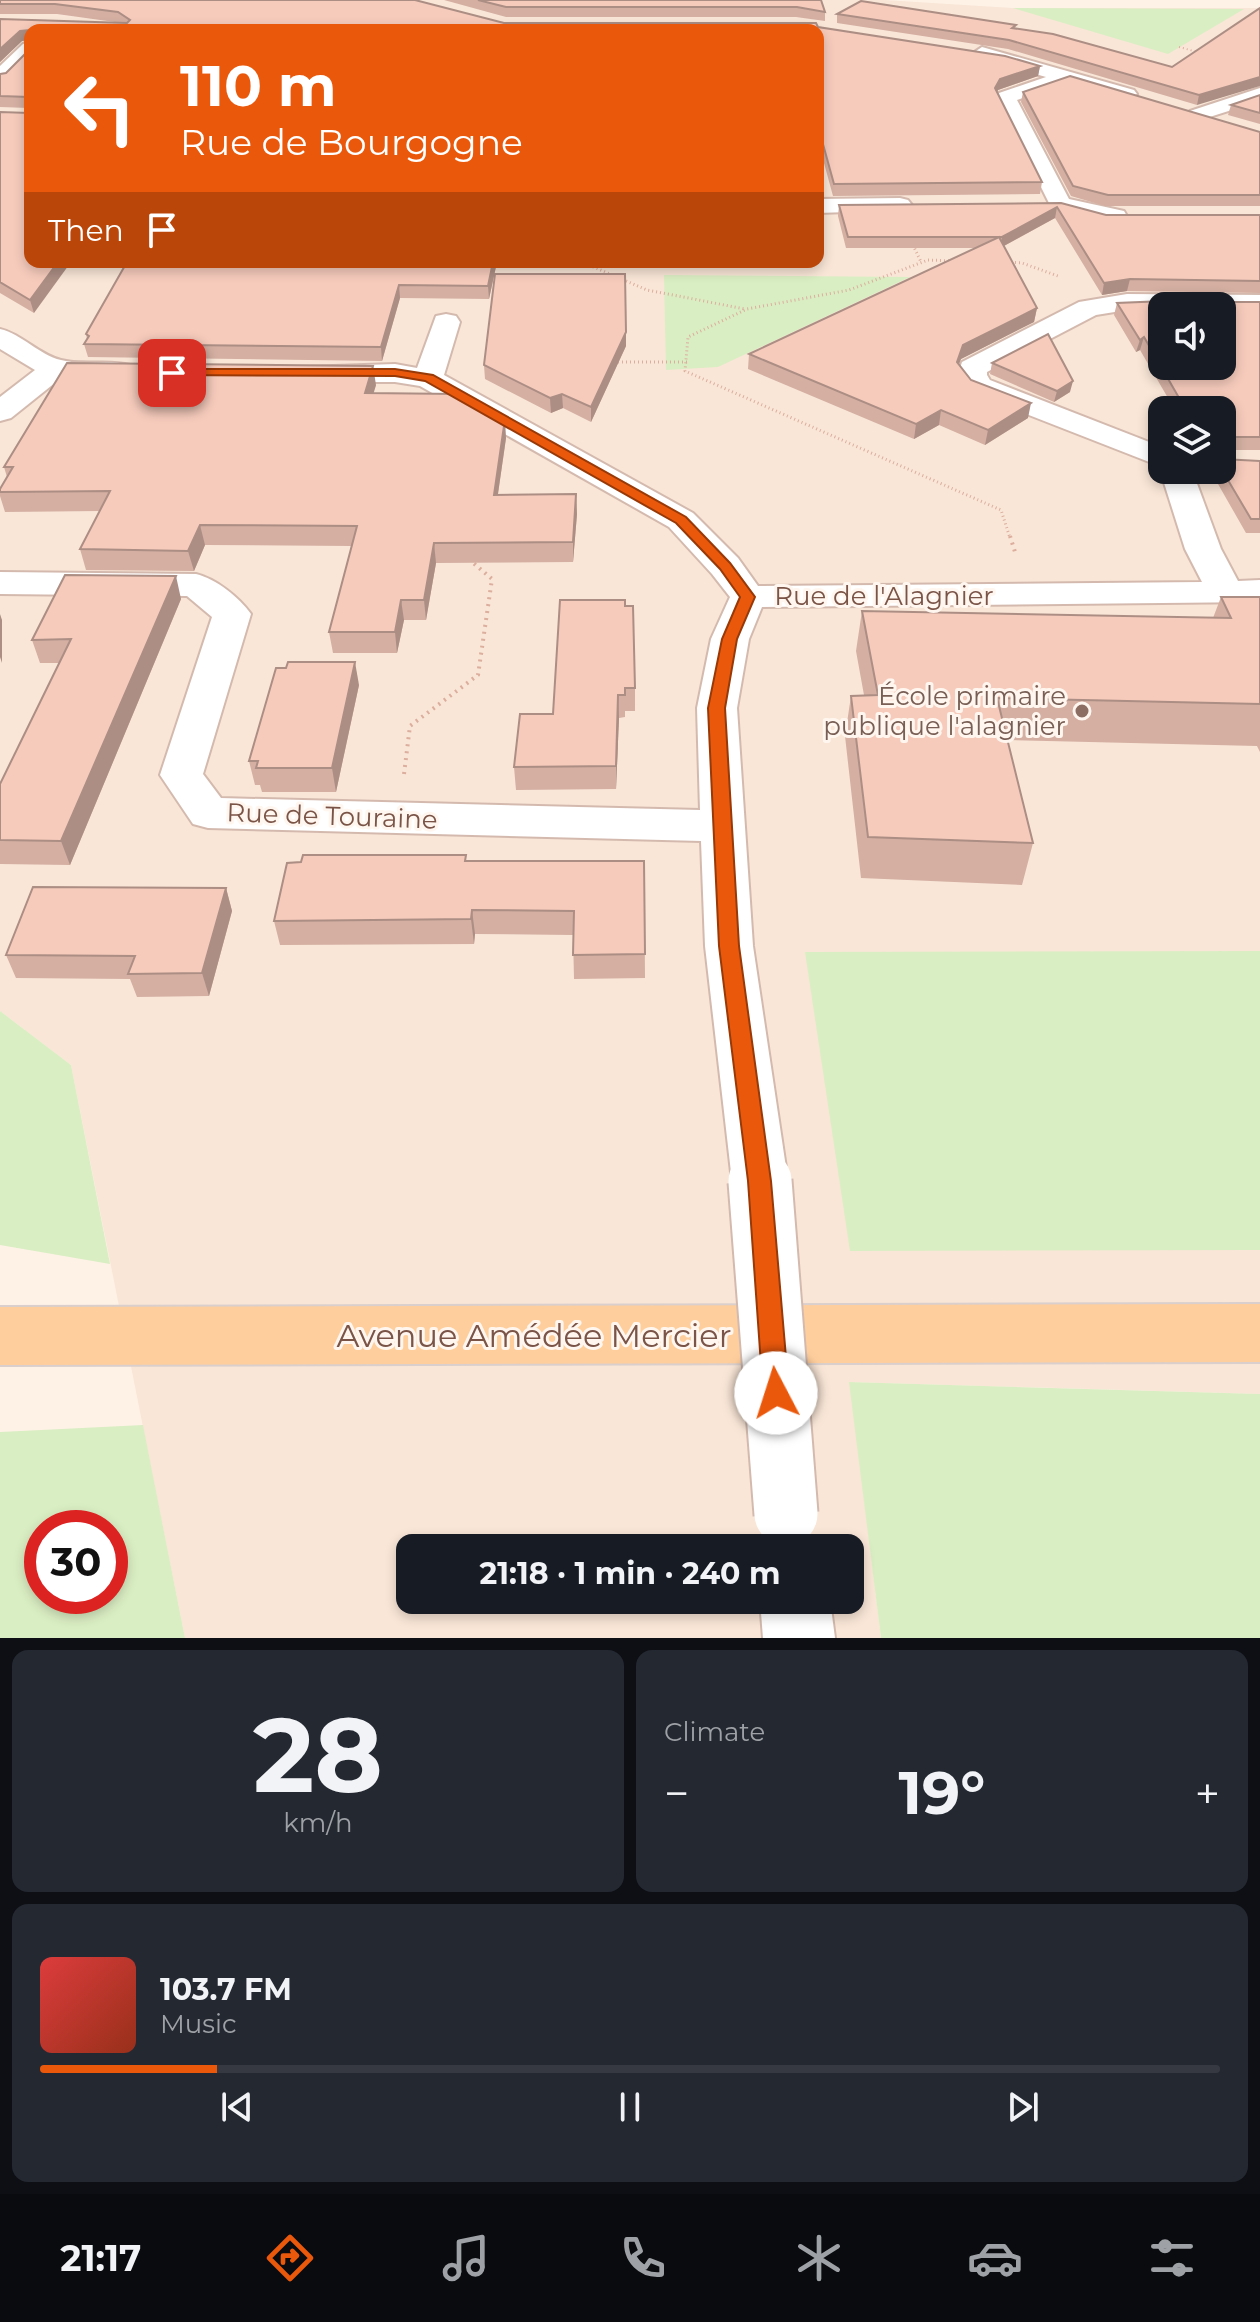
<!DOCTYPE html>
<meta charset="utf-8">
<style>
body{margin:0;font-family:Montserrat,sans-serif;background:#242831;color:#f1f3f6;height:100vh;display:flex;flex-direction:column;font-size:30px;white-space:nowrap}
*{box-sizing:border-box;margin:0}
p{font-size:26px;color:#9ea1a6}
.icon{flex:none;width:44px;height:44px;fill:none;stroke:currentColor;stroke-width:2;stroke-linecap:round;stroke-linejoin:round}
.map{position:relative;height:1638px;overflow:hidden}
.drawer{display:flex;flex-direction:column;gap:12px;padding:12px;background:#0d0f14;flex:1}
.drawer>*{flex:none}
.banner{position:absolute;left:24px;top:24px;width:800px;height:244px;border-radius:16px;box-shadow:0 4px 12px #0003;background:#ea580c;color:#fff;overflow:hidden}
.controls{position:absolute;left:1148px;top:292px;display:grid;gap:16px}
.controls a{display:grid;place-items:center;width:88px;height:88px;border-radius:16px;background:#171b24;box-shadow:0 4px 12px #0003;font-size:40px}
.speed{position:absolute;left:24px;top:1510px;display:flex;gap:16px;font-size:40px;font-weight:700;text-align:center}
.speed>*{display:grid;place-content:center;width:104px;height:104px;border-radius:50%;background:#171b24;box-shadow:0 4px 12px #0003;line-height:1}
.speed .limit{border:12px solid #d22;background:#fff;color:#111}
.pin{position:absolute;display:grid;place-items:center;width:68px;height:68px;color:#fff;margin:-34px;border-radius:16px;box-shadow:0 4px 12px #0006}
.me{position:absolute;width:88px;margin:-44px;rotate:355deg;stroke-linejoin:round;filter:drop-shadow(0 0 6px #0008)}
.turn{display:flex;align-items:center;gap:28px;height:168px;padding:0 24px;font-size:36px}
.turn .icon{width:104px;height:104px;stroke-width:2.5}
.turn b{display:block;font-size:56px;line-height:68px}
.then{display:flex;align-items:center;height:76px;padding:0 24px;background:#0003;gap:16px;font-size:30px}
.big{font-size:60px;font-weight:700;line-height:1.1}
.drawer .card{flex:1;display:flex;flex-direction:column;justify-content:center;gap:12px;min-width:0;padding:0 28px;border-radius:16px;background:#242831}
.drawer .dial{align-items:center;gap:0}
.dial b{font-size:104px;line-height:1}
.song{display:flex;align-items:center;gap:24px}
.cover{width:96px;height:96px;border-radius:12px;background:linear-gradient(135deg,hsl(0 70% 55%),hsl(10 70% 35%))}
.played{height:8px;border-radius:4px;background:linear-gradient(90deg,#ea580c 15%,#363941 15%)}
.keys{display:flex;justify-content:space-around;direction:ltr}
.heat{display:flex;justify-content:space-between;align-items:center;font-size:44px;direction:ltr}
.drawer .tiles{flex:1;display:grid;gap:12px;grid-template-columns:1fr 1fr}
.card:last-child{grid-column:span 2}
.trip{position:absolute;left:396px;top:1534px;width:468px;height:80px;border-radius:16px;background:#171b24;box-shadow:0 4px 12px #0003;font-weight:700;line-height:80px;text-align:center}
.tabs{display:flex;height:128px;justify-content:space-around;align-items:center;background:#090b0e;color:#9ea1a6}
.tabs .icon{width:56px;height:56px}
.tabs .current{color:#ea580c}
.tabs b{font-size:36px;color:#f1f3f6}
.map>svg:first-child{display:block}
</style>
<div class="map">
<svg width="1260" height="1638" viewBox="0 0 1260 1638">
<rect width="100%" height="100%" fill="#fef2e7"/>
<!-- residential -->
<path fill="#f9e6d7" fill-rule="evenodd" d="M0 0H885L1013 8H1260V1394L850 1382 881 1638H185L71 1065 0 1011ZM30 30H818V262H30ZM1162 306H1222V366H1162ZM1162 410H1222V470H1162ZM410 1548H850V1600H410Z"/>
<!-- green -->
<g fill="#daeec3" fill-rule="evenodd">
<polygon points="1013,8 1244,9 1168,54"/>
<polygon points="664,275 910,277 718,367 666,370"/>
<polygon points="1260,951 1260,1250 850,1251 805,952"/>
<polygon points="0,1011 71,1065 110,1264 0,1245"/>
<polygon points="849,1382 1260,1394 1260,1638 881,1638"/>
<path d="M143 1425 185 1638H0V1432ZM42 1528H110V1596H42Z"/>
</g>
<g fill="none" stroke-linecap="round" stroke-linejoin="round">
<!-- minor casing -->
<g stroke="#d4baae" stroke-width="4">
<g id="minor">
<polygon points="30,42 30,58 7,81 0,83 0,66 23,44"/>
<polygon points="982,47 1134,90 1137,94 1127,100 1067,83 1017,100 1069,199 1124,211 1127,216 1124,221 1104,223 1052,209 996,97 999,93 1046,77 975,57 973,53"/>
<polygon points="1260,88 1260,101 1197,121 1187,115 1190,111"/>
<polygon points="900,198 908,200 912,205 908,210 818,213 818,199"/>
<path d="M1127 294 1260 295V311H1222V306H1162V310H1127L1096 315 987 372V375L990 380 1162 447V470H1192L1221 549 1238 581 1260 580V602L762 607 749 639 737 708 753 946 788 1181 780 1198 760 1205 740 1198 732 1181 705 946 701 841 208 828 193 824 160 775 212 617 187 596 0 594V572L196 574C216 579 239 597 251 614L203 774 221 798 700 810 697 708 711 639 730 597 712 574 669 527 420 386 395 382H313L303 379 298 373 303 367 395 364 417 368 436 316 446 314 456 316 460 322 444 375 693 513 738 558 758 586 1202 582 1185 549 1160 470 1162 467 970 392 957 377 962 362 1079 302Z"/>
<path d="M0 329C22 334 39 355 61 360 83 366 108 359 130 365L135 371 130 377 120 380 61 378 11 418 0 421V397L35 370 0 349Z"/>
<polygon points="760,1600 830,1600 835,1638 763,1638"/>
</g>
</g>
<!-- primary casing -->
<g stroke="#dacfcc" stroke-width="4">
<polygon id="primary" points="1260,1304 1260,1362 0,1365 0,1307"/>
</g>
<!-- path-far2 -->
<polyline stroke="#dcae9e" stroke-width="2" stroke-dasharray="1 3" stroke-linecap="butt" points="1179,47 1201,53"/>
<!-- path-far1 -->
<g stroke="#dcae9e" stroke-width="3" stroke-dasharray="1 3" stroke-linecap="butt">
<polyline points="913,245 921,262"/>
<polyline points="953,261 928,260 849,290 747,309 688,337 685,371 1001,510 1010,538"/>
<polyline points="483,262 582,264"/>
<polyline points="582,262 647,290 745,309"/>
<polyline points="1007,262 1022,263 1058,276"/>
<polyline points="614,362 687,362"/>
</g>
<!-- path -->
<g stroke="#dcae9e" stroke-width="4" stroke-dasharray="2 5" stroke-linecap="butt">
<polyline points="1010,536 1015,552"/>
<polyline points="404,774 410,726 478,675 492,579 471,561"/>
</g>
<!-- minor -->
<use href="#minor" fill="#fff" fill-rule="evenodd"/>
<!-- primary -->
<use href="#primary" fill="#ffce9d" fill-rule="evenodd"/>
<!-- minor-bridge casing -->
<g stroke="#d4baae" stroke-width="67" stroke-linecap="butt">
<polyline id="minor-bridge" points="760,1181 786,1514"/>
</g>
<!-- minor-bridge -->
<use href="#minor-bridge" stroke="#fff" stroke-width="63"/>
</g>
<!-- wall -->
<g fill="#d4afa2">
<polygon points="0,0 504,23 818,27 1040,66 1038,76 998,90 997,92 1042,182 1040,194 833,196 818,141 818,30 30,30 34,313 0,293 0,112 29,113 29,108 0,107 0,74 6,73 29,50 29,40 22,41 0,62 0,19 122,23 57,14 0,14"/>
<polygon points="444,0 821,0 825,12 825,21 796,17 506,17"/>
<polygon points="1260,8 1197,105 1008,49 837,23 837,14 1016,25 1015,29 1172,67"/>
<polygon points="1023,92 1260,132 1260,206 1105,206 1071,196 1021,102"/>
<polygon points="1260,95 1260,124 1228,115 1231,105"/>
<polygon points="1061,203 1106,215 1260,215 1260,293 1127,291 1102,295 1055,218 1004,246 1037,308 1034,322 961,359 959,364 971,380 1028,418 985,445 939,425 914,439 748,369 749,354 975,248 846,248 838,216 839,205"/>
<polygon points="127,262 497,262 489,299 400,298 382,361 88,357 84,344 87,339 86,334"/>
<polygon points="1226,302 1260,302 1260,450 1223,450 1222,457 1222,410 1175,410 1140,350 1136,352 1114,315 1117,303"/>
<polygon points="626,346 591,422 563,408 551,413 485,379 484,365"/>
<polygon points="992,363 1070,392 1054,402 990,374"/>
<polygon points="376,385 373,393 506,438 498,494 576,494 577,514 573,562 436,563 426,620 404,620 397,653 333,653 329,632 352,546 205,545 194,571 86,570 80,549 100,511 5,512 0,496 0,489 7,477 4,467"/>
<polygon points="1260,461 1260,533 1246,533 1210,470 1222,470"/>
<polygon points="1221,597 1260,597 1260,752 1257,746 1007,740 1033,843 1022,885 861,878 845,736 851,696 864,695 856,651 862,611 1213,618"/>
<polygon points="181,599 70,865 0,864 0,784 60,663 40,663 32,640"/>
<polygon points="625,606 635,688 635,711 625,711 625,717 619,718 616,789 516,790 514,767 553,714"/>
<polygon points="359,685 336,792 262,792 260,785 255,785 249,761"/>
<polygon points="466,861 644,861 645,978 574,979 573,935 475,934 474,944 280,945 274,921"/>
<polygon points="226,888 232,911 209,996 137,997 130,979 16,978 6,955"/>
</g>
<!-- shaded-wall -->
<g fill="#ac8e84">
<polygon points="29,30 30,40 22,41 0,62 0,49 20,31"/>
<polygon points="1040,66 1038,76 998,90 993,98 995,88 1000,79"/>
<polygon points="1260,77 1260,86 1197,105 1199,95"/>
<polygon points="1057,207 1055,218 1000,248 1002,237"/>
<polygon points="58,262 71,262 34,313 30,300"/>
<polygon points="493,262 497,262 489,299 488,286"/>
<polygon points="1130,279 1127,291 1102,295 1104,283"/>
<polygon points="399,285 400,298 382,361 381,347"/>
<polygon points="1037,308 1034,322 961,359 954,376 957,362 963,345"/>
<polygon points="626,332 626,346 591,422 591,407"/>
<polygon points="1144,337 1140,350 1136,352 1140,340"/>
<polygon points="373,366 376,385 368,412 365,393"/>
<polygon points="1073,381 1070,392 1054,402 1057,391"/>
<polygon points="562,394 563,408 551,413 550,398"/>
<polygon points="1031,403 1028,418 985,445 988,430"/>
<polygon points="941,410 939,425 914,439 916,424"/>
<polygon points="505,419 506,438 495,514 494,495"/>
<polygon points="576,494 577,514 573,562 573,542"/>
<polygon points="200,525 205,545 194,571 188,551"/>
<polygon points="434,543 436,563 426,620 424,600"/>
<polygon points="176,576 181,599 70,865 61,841"/>
<polygon points="401,600 404,620 397,653 395,632"/>
<polygon points="0,614 2,620 2,663 0,657"/>
<polygon points="355,662 359,685 336,792 332,768"/>
<polygon points="618,695 619,718 616,789 616,766"/>
<polygon points="226,888 232,911 209,996 202,973"/>
<polygon points="472,910 475,934 474,944 471,919"/>
</g>
<!-- building -->
<g fill="#f6cbbc" stroke="#ac8e84" stroke-width="2" fill-rule="evenodd">
<polygon points="0,0 415,0 504,23 816,23 818,27 1005,56 1040,66 1000,79 995,88 1042,182 834,184 818,126 818,30 30,30 30,262 58,262 30,300 0,282 0,112 29,113 29,97 0,96 0,74 6,73 29,50 29,30 20,31 0,49 0,19 127,23 130,20 118,12 55,4 0,4"/>
<polygon points="478,0 821,0 825,12 797,7 506,7"/>
<polygon points="861,1 1016,25 1012,28 1053,34 1172,67 1260,8 1260,77 1199,95 1009,40 837,14"/>
<polygon points="1070,76 1260,132 1260,195 1108,195 1073,186 1023,92"/>
<polygon points="1260,95 1260,113 1231,105"/>
<polygon points="1061,203 1106,215 1260,215 1260,281 1130,279 1104,283 1057,207 1002,237 848,237 839,205"/>
<polygon points="999,237 1037,308 963,345 957,362 971,380 1031,403 988,430 941,410 916,424 749,354"/>
<polygon points="127,262 493,262 488,286 399,285 381,347 84,344 89,336 86,334"/>
<polygon points="495,274 625,274 626,332 591,407 562,394 550,398 484,365"/>
<path d="M1168 297H1222L1226 302H1260V437H1224L1223 454H1222V410H1186L1144 337 1140 340 1117 303 1165 301ZM1162 306H1222V366H1162Z"/>
<polygon points="1048,334 1073,381 1057,391 992,363"/>
<polygon points="67,363 373,366 365,393 459,394 505,419 494,495 576,494 573,542 434,543 424,600 401,600 395,632 329,632 357,526 200,525 188,551 80,549 110,491 0,492 0,489 13,467 4,467"/>
<polygon points="1222,459 1260,461 1260,519 1251,519 1222,470"/>
<polygon points="65,575 176,576 61,841 0,840 0,784 71,639 32,640"/>
<polygon points="1221,597 1260,597 1260,704 997,698 1033,843 868,837 851,696 878,695 862,611 1231,618"/>
<polygon points="560,600 625,600 625,606 633,606 635,688 625,688 625,695 618,695 616,766 514,767 520,714 553,714"/>
<polygon points="288,662 355,662 332,768 256,768 258,761 249,761 276,668 286,668"/>
<polygon points="303,855 466,855 465,861 644,861 645,954 573,955 574,911 472,910 471,919 274,921 287,863 301,862"/>
<polygon points="33,887 226,888 202,973 128,974 135,956 6,955"/>
</g>
<!-- route -->
<polygon fill="#ea580c" stroke="#983908" stroke-width="2" points="172,369 395,369 433,375 686,517 730,563 755,597 737,639 725,708 739,946 771,1181 789,1393 785,1402 776,1406 767,1402 763,1393 748,1181 719,946 708,708 722,639 740,597 720,569 676,523 425,381 395,376 168,375 168,370"/>
<!-- markers -->
<circle fill="#8d6e63" stroke="#fff7ef" stroke-width="3" cx="1082" cy="711" r="8"/>
<g text-anchor="middle" dominant-baseline="central" stroke-width="6" stroke-linejoin="round" paint-order="stroke">
<!-- street labels -->
<g font-size="26" fill="#7b5448" stroke="#fff7ef">
<text x="884" y="596">Rue de l'Alagnier</text>
<text transform="translate(332 816) rotate(2)">Rue de Touraine</text>
</g>
<!-- education labels -->
<g font-size="26" fill="#785e54" stroke="#fff7ef" text-anchor="end">
<text x="1066" y="696">École primaire<tspan x="1066" dy="30">publique l'alagnier</tspan></text>
</g>
<!-- near-street labels -->
<g font-size="32" fill="#7b5448" stroke="#fff7ef">
<text x="534" y="1335">Avenue Amédée Mercier</text>
</g>
</g>
</svg>
<div class="controls">
<a><svg class="icon" aria-label="sound" viewBox="0 0 24 24"><path d="M4 9h4l5-4v14l-5-4H4zM17 9q2 3 0 6"/></svg></a>
<a><svg class="icon" aria-label="layers" viewBox="0 0 24 24"><path d="M12 4l9 5-9 5-9-5zM3 14l9 5 9-5"/></svg></a>
</div>
<div class="speed"><div class="limit">30</div></div>
<div class="pin" style="left:172px;top:373px;background:#d93025"><svg class="icon" aria-label="arrive" viewBox="0 0 24 24"><path d="M6 21V4h12l-3 4 3 4H6"/></svg></div>
<svg class="me" style="left:776px;top:1393px" viewBox="-20 -20 40 40"><circle r="19" fill="#fff"/><path d="M0-13L10 11 0 6-10 11z" fill="#ea580c"/></svg>
<div class="trip">21:18 · 1 min · 240 m</div>
<div class="banner">
<div class="turn"><svg class="icon" aria-label="left" viewBox="0 0 24 24"><path d="M17 20v-9H6M10 6l-5 5 5 5"/></svg><div><b>110 m</b>Rue de Bourgogne</div></div>
<div class="then">Then<svg class="icon" aria-label="arrive" viewBox="0 0 24 24"><path d="M6 21V4h12l-3 4 3 4H6"/></svg></div>
</div>
</div>
<section class="drawer">
<div class="tiles">
<div class="card dial"><b>28</b><p>km/h</p></div>
<div class="card"><p>Climate</p>
<div class="heat"><a>−</a><b class="big">19°</b><a>+</a></div>
</div>
<div class="card">
<div class="song"><i class="cover"></i><div><b>103.7 FM</b><p>Music</p></div></div>
<div class="played"></div>
<div class="keys"><svg class="icon" aria-label="previous" viewBox="0 0 24 24"><path d="M18 5L8 12l10 7zM5 5v14"/></svg><svg class="icon" aria-label="pause" viewBox="0 0 24 24"><path d="M8 5v14M16 5v14"/></svg><svg class="icon" aria-label="next" viewBox="0 0 24 24"><path d="M6 5l10 7-10 7zM19 5v14"/></svg></div>
</div>
</div>
</section>
<nav class="tabs">
<b>21:17</b>
<svg class="icon current" aria-label="directions" viewBox="0 0 24 24"><path d="M12 3l9 9-9 9-9-9zM9 14v-3h6M13 9l2 2-2 2"/></svg>
<svg class="icon" aria-label="music" viewBox="0 0 24 24"><path d="M9 18V5l10-2v13"/><circle cx="6" cy="18" r="3"/><circle cx="16" cy="16" r="3"/></svg>
<svg class="icon" aria-label="phone" viewBox="0 0 24 24"><path d="M5 4h4l2 5-3 2q2 4 5 5l2-3 5 2v4C11 20 4 13 5 4z"/></svg>
<svg class="icon" aria-label="climate" viewBox="0 0 24 24"><path d="M12 3v18M4 7l16 10M4 17L20 7"/></svg>
<svg class="icon" aria-label="car" viewBox="0 0 24 24"><path d="M5 17H2v-5l4-1 3-4h7l3 4 3 1v5h-3M9 17h6M6 11h13"/><circle cx="7" cy="17" r="2"/><circle cx="17" cy="17" r="2"/></svg>
<svg class="icon" aria-label="filters" viewBox="0 0 24 24"><path d="M4 7h16M4 17h16"/><circle cx="9" cy="7" r="2"/><circle cx="15" cy="17" r="2"/></svg>
</nav>
